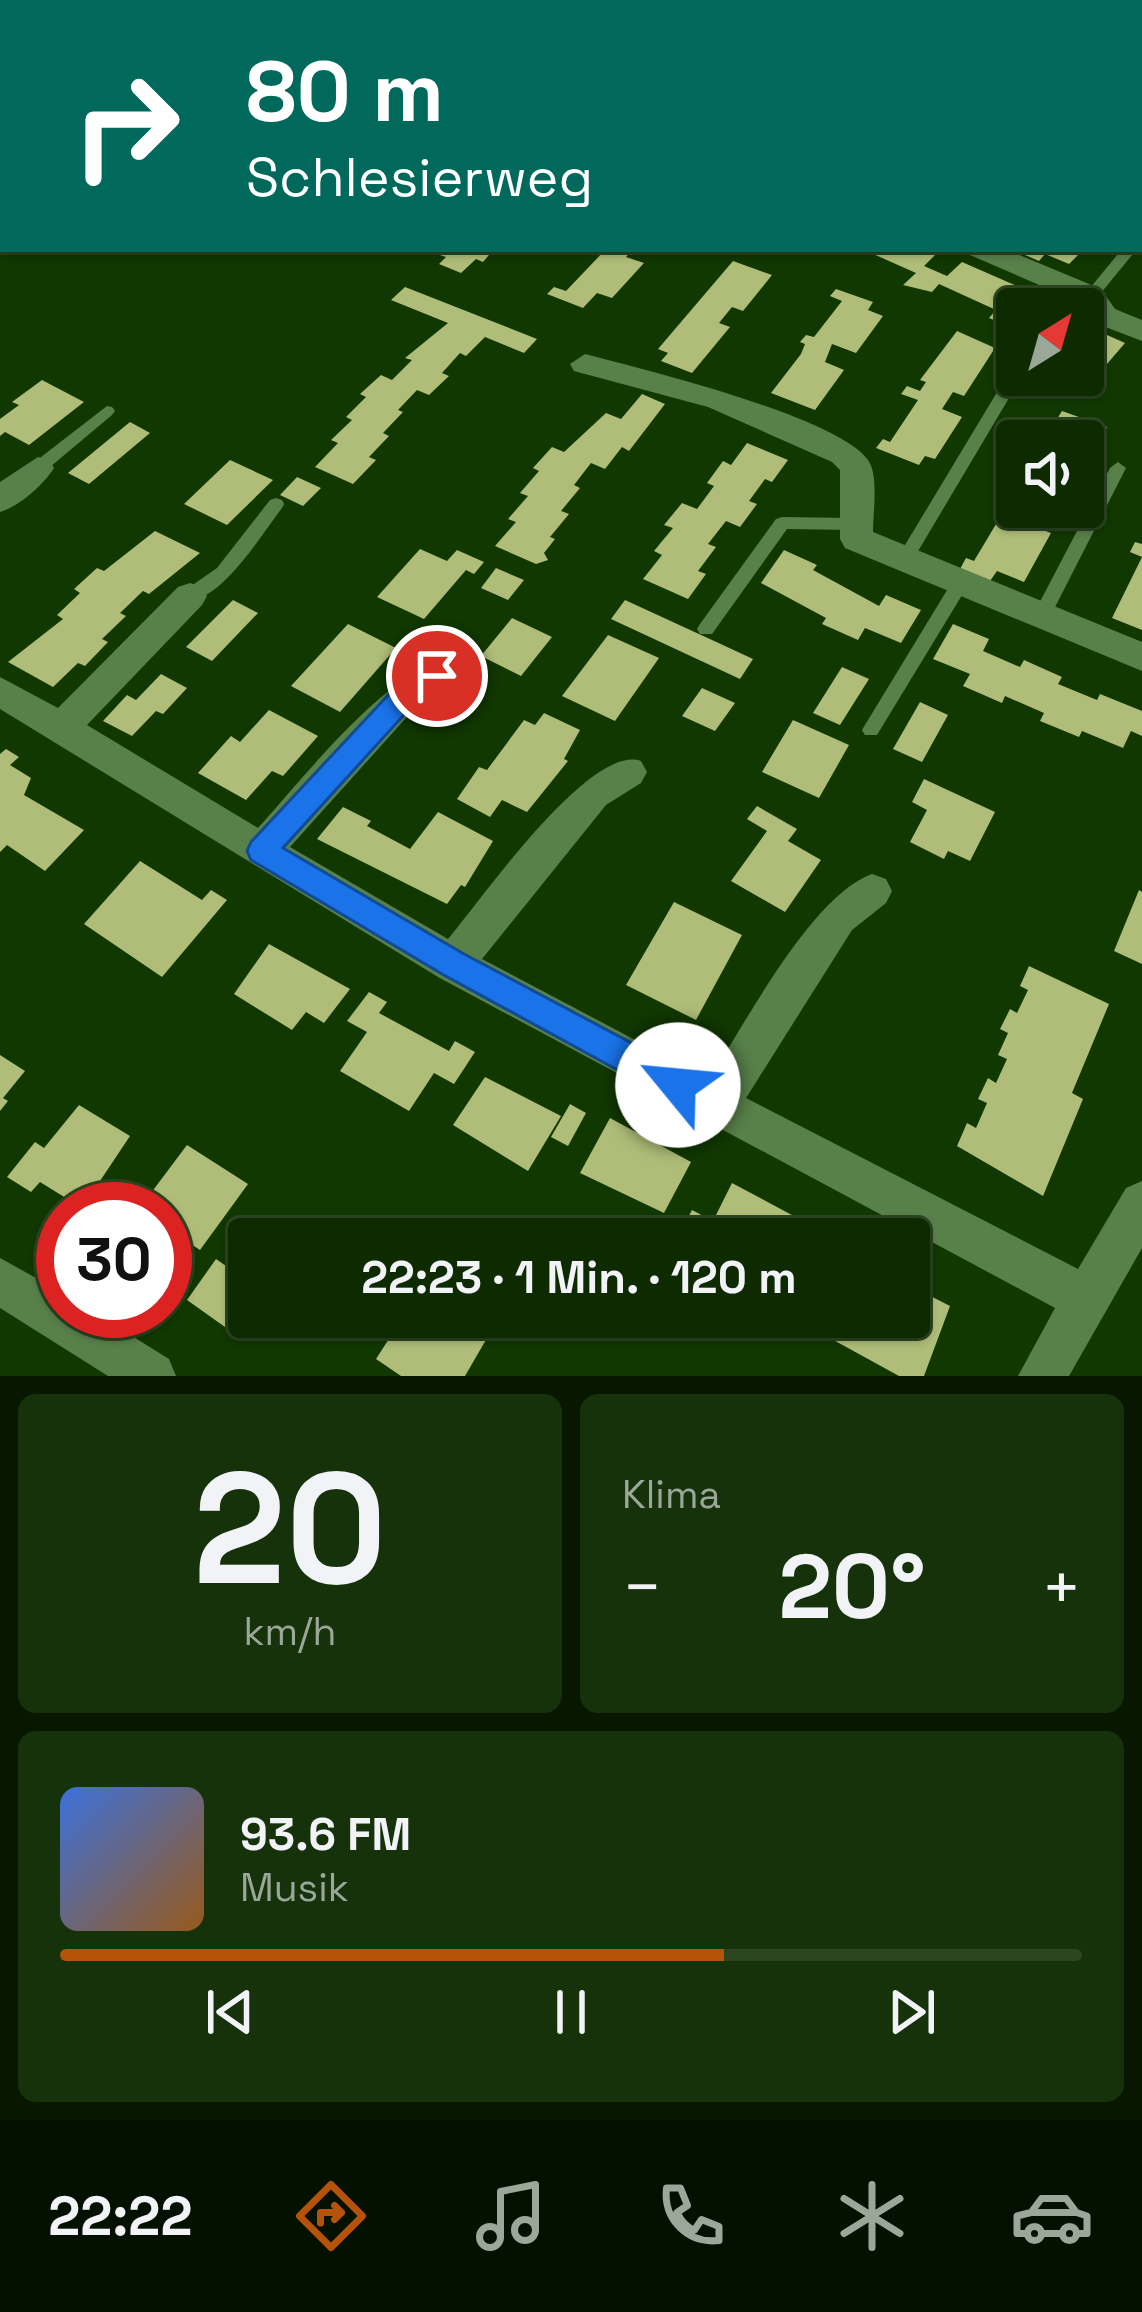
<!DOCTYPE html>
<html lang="de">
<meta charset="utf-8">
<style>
body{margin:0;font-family:"Space Grotesk",sans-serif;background:#16320a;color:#f1f3f6;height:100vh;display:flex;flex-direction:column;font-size:45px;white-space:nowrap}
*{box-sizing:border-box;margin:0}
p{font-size:39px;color:#9aa799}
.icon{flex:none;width:66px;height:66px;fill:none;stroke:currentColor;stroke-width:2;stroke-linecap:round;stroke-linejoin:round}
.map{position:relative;height:1376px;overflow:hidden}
.side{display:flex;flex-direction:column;gap:18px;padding:18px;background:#071700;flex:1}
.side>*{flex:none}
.hud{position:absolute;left:0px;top:0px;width:1143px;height:252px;box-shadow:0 3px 9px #0004,0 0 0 3px #2d4622;background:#00695c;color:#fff;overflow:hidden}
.needle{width:78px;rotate:37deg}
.tools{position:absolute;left:996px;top:288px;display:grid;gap:24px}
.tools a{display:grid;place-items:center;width:108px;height:108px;border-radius:12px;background:#0d2a00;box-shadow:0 3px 9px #0004,0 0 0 3px #2d4622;font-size:60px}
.speed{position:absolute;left:36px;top:1182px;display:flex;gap:24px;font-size:60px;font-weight:700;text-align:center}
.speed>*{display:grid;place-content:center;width:156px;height:156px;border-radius:50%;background:#0d2a00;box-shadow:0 3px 9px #0004,0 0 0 3px #2d4622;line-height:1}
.speed .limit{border:18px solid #d22;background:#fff;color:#111}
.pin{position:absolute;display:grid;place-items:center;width:102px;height:102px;color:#fff;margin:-51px;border:6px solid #fff;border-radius:50%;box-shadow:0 3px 12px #0007}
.me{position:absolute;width:132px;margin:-66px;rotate:298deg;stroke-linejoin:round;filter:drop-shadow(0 0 9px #0008)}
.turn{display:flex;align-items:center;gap:42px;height:252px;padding:0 48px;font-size:54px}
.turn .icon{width:156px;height:156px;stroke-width:2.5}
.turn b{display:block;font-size:84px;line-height:102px}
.big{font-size:90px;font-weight:600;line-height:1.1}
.side .widget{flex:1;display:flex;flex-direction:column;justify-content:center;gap:18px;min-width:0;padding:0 42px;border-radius:18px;background:#16320a}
.side .dial{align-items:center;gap:0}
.dial b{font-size:156px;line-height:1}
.song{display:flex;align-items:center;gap:36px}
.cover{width:144px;height:144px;border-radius:18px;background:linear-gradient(135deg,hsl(220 70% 55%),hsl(30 70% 35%))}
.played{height:12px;border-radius:6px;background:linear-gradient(90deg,#b45309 65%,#2d4622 65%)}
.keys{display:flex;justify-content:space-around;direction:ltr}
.heat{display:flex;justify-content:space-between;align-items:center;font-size:66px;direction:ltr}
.side .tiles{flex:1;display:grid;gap:18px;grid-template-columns:1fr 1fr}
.widget:last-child{grid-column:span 2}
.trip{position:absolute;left:228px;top:1218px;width:702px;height:120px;border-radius:12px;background:#0d2a00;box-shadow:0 3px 9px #0004,0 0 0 3px #2d4622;font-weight:600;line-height:120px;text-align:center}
.dock{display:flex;height:192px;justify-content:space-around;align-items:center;background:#051100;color:#9aa799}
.dock .icon{width:84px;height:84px}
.dock .active{color:#b45309}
.dock b{font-size:54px;color:#f1f3f6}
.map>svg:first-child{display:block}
</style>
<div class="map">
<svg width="1142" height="1376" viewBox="0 0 1142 1376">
<rect width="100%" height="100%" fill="#113800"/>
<!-- building -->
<g fill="#afbd78">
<polygon points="439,249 494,249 483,262 476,259 461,273 439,264 446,257 434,253"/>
<polygon points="606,249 633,249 626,257 644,263 612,298 597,293 583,308 547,294 554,287 566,291"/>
<polygon points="862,249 934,249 939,251 924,266 947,276 962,262 1019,287 1005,301 1017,307 1001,323 989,318 996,310 939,284 932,292 903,285 916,273"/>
<polygon points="1011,249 1084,249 1069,264 1045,254 1039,261"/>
<polygon points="733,261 772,275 743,311 732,307 719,323 730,327 692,373 661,361 668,353 658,349"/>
<polygon points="405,287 537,339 524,353 485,337 466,356 460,353 442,373 449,376 429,395 417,390 398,410 403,412 383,433 389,436 369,457 376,460 353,484 315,467 338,443 331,440 352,420 346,417 366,397 360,394 381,375 392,380 412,360 405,358 448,323 391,300"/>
<polygon points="836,289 873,302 868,310 883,316 856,353 832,344 825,362 844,370 815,410 771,393 801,354 805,344 800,342 806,335 814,337 842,301 830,296"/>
<polygon points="1083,315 1104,324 1098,331 1125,343 1095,378 1083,373"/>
<polygon points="957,331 995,348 964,396 953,392 942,409 962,417 935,459 925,456 919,465 876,448 883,439 890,442 918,400 901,394 907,386 920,391 926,382 920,380"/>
<polygon points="42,380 84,402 29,445 5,432 0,436 0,419 19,405 12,402"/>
<polygon points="642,394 665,404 629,451 622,447 605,469 591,463 574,485 580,488 561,511 569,514 550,537 555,539 544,553 548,560 536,564 495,546 516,522 508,519 528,496 520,493 539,471 533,468 552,447 564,452 606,413 621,419"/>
<polygon points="1062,411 1107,427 1097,450 1083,441 1033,441 1040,429 1049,432"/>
<polygon points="130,422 150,433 89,484 68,473"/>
<polygon points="747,443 788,460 772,482 765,479 749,501 757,504 740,527 726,521 708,544 716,547 698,571 706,574 688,599 643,579 662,555 654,551 673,528 664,525 682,503 697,509 714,486 707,483 723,461 731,465"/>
<polygon points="230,460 273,480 227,525 184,504"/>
<polygon points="297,477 321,488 303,506 280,495"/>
<polygon points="1017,488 1017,507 1042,507 1032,526 1051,533 1024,582 997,571 990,581 960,569 966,558 974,561 1008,504 993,498 999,489 1013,494"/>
<polygon points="155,531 200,553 149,594 143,591 120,613 126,616 102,639 108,642 85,666 78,663 53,687 8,662 63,619 57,615 80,593 74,589 97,568 104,571"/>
<polygon points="1135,542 1142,544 1142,630 1112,618 1142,557 1130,552"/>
<polygon points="420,549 447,561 457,550 484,562 474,574 466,570 424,619 377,597"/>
<polygon points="784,550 817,565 813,570 879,606 886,595 921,610 901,643 865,628 858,640 822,624 826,618 761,583"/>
<polygon points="496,568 524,580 508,600 481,588"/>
<polygon points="233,600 258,613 212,661 186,647"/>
<polygon points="625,600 725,646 753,659 740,679 611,619"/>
<polygon points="512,618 552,637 521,676 481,656"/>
<polygon points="348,624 396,648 340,712 291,686"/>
<polygon points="953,624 989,639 983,651 1020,667 1024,660 1062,677 1058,684 1097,700 1100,694 1142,711 1142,736 1131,731 1123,748 1082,731 1079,737 1040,721 1044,713 1005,696 1002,703 963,686 970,674 933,659"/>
<polygon points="608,635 659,658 615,721 562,696"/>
<polygon points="842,667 869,679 840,725 813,713"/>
<polygon points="161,674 187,688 163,714 156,711 132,736 103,721 127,695 136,700"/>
<polygon points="702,688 735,703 715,731 682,716"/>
<polygon points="920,702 948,715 922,762 893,749"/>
<polygon points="269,710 318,736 283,776 272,771 246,800 198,773 231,736 240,742"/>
<polygon points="544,713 580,730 564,759 568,761 527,812 502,800 490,817 457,799 479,767 487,770 524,720 535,725"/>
<polygon points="793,720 849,745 819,798 762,772"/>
<polygon points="6,749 19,757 10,765 31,778 24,795 84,830 45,871 7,845 0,852 0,754"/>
<polygon points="924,779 995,812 970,861 948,851 944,859 910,842 927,810 912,802"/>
<polygon points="757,806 797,829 788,841 821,860 785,912 731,881 767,831 747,819"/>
<polygon points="343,807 371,821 367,826 410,849 438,812 493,841 465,887 461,885 447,904 317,839"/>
<polygon points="140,861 202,900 211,890 227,900 162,977 84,924"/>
<polygon points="1139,890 1142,892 1142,964 1114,951"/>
<polygon points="674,902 742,935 696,1020 626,985"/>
<polygon points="269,944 350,989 324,1023 306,1012 292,1030 234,994"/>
<polygon points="1029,966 1109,1004 1072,1093 1083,1099 1043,1196 957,1146 967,1123 976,1128 987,1103 978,1099 988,1078 996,1083 1007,1059 998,1055 1008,1033 1000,1029 1010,1009 1017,1013 1028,990 1020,986"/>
<polygon points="369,992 387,1002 379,1013 449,1051 455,1041 475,1052 454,1084 434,1073 409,1111 340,1071 367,1032 347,1021"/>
<polygon points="0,1055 25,1071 3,1098 8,1101 0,1111"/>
<polygon points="485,1077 561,1116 528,1171 453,1125"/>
<polygon points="570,1104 586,1113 568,1146 551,1137"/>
<polygon points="79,1105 130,1136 82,1208 40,1182 31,1192 7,1177 35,1142 44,1148"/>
<polygon points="610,1118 691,1162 664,1213 580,1173"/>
<polygon points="187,1145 248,1184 200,1250 165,1227 165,1209 139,1209"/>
<polygon points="732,1183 818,1229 813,1239 677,1239 692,1210 713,1221"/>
<polygon points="216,1259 249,1282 249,1293 225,1327 187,1300"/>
<polygon points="909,1285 950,1306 924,1376 899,1376 828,1337 836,1317 909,1317"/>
<polygon points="304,1317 342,1317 326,1340 300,1323"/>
<polygon points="403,1317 479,1317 494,1326 465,1376 401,1376 376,1359"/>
</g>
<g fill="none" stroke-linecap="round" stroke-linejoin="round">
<!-- lane -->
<g fill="#58814a" fill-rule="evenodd">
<polygon points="1122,249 1137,249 1096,299 1086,299 1086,293"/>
<polygon points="1007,383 1015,388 911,563 899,563 897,559 899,555 1002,384"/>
<polygon points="107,406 112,407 115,411 112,415 44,472 32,472 30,468 32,464"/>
<polygon points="1118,462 1126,468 1051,615 1048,620 1036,620 1033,615 1110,468"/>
<path d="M276 498 282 500 284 504 282 508C261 535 220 604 184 601L181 596 184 591 217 568 270 500Z"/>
<polygon points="782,517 854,518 862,524 854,530 787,529 712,634 700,634 697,629 700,624 776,519"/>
<polygon points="961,576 970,582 877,735 865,735 862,730 865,725 955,577"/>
</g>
<!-- street -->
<g fill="#58814a" fill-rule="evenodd">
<polygon points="1061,0 1086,0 1059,3"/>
<rect x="1140" y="118" width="2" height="16"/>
<polygon points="966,249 1005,249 1101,289 1115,309 1142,320 1142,341 1095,323 1081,303 970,255"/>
<path d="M585 354C642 369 836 416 868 460 879 475 873 513 873 532L1142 642V671L845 548 840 539V470L832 462 708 407 574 371 570 364Z"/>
<path d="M38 457 49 460 54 468C43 485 20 506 0 512V482Z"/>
<path d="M190 583 202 587 207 596 202 605 87 725 258 828C291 793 402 650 450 666L455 676 450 686 414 709 290 847 448 939C481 900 590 743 641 761L647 772 641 783 606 805 482 959 709 1079C746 1023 811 896 872 874L886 879 892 891 886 903 852 930 746 1098 1078 1269 1126 1188 1142 1181V1248L1069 1376H1018L1055 1308 438 977 0 709V677L58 708 178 587Z"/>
<polygon points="0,1258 63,1293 63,1311 92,1311 169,1359 176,1376 108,1376 0,1308"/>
</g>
</g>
<!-- route -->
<polygon fill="#1a73e8" stroke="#114b97" stroke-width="3" points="437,665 451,676 411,707 283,848 464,954 690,1074 695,1085 690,1097 678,1101 667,1097 442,974 251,860 247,851 251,842 391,692"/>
</svg>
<div class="tools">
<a><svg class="needle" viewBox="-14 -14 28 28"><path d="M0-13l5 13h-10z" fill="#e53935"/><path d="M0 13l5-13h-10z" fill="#9aa799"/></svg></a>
<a><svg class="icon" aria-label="sound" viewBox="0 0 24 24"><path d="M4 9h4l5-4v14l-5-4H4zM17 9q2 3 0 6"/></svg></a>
</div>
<div class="speed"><div class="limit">30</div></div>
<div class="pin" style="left:437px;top:676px;background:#d93025"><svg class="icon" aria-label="arrive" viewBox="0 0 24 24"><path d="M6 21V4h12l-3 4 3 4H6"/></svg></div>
<svg class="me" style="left:678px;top:1085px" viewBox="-20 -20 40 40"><circle r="19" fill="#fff"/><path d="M0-13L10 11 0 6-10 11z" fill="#1a73e8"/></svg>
<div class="trip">22:23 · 1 Min. · 120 m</div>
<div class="hud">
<div class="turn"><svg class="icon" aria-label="right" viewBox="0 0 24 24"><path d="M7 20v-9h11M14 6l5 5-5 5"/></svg><div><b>80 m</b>Schlesierweg</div></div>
</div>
</div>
<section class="side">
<div class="tiles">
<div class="widget dial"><b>20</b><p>km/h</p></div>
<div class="widget"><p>Klima</p>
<div class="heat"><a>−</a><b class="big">20°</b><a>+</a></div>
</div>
<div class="widget">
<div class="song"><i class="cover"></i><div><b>93.6 FM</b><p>Musik</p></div></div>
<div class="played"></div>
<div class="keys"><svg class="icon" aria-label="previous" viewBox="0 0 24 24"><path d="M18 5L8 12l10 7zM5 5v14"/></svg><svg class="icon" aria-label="pause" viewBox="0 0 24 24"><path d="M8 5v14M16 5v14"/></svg><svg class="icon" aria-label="next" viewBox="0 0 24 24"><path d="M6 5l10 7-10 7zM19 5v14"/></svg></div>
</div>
</div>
</section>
<nav class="dock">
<b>22:22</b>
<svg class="icon active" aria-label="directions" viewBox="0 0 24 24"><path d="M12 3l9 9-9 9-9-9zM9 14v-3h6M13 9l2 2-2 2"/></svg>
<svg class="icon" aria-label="music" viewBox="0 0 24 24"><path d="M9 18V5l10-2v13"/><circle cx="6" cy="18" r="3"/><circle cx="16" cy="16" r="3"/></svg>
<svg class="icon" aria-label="phone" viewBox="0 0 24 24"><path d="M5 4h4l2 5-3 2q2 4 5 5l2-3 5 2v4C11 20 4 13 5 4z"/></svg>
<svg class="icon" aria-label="climate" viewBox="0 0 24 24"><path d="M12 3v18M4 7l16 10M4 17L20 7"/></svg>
<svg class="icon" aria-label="car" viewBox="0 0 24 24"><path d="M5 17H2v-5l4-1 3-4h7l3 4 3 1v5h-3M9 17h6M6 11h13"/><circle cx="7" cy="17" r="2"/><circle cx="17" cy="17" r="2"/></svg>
</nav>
